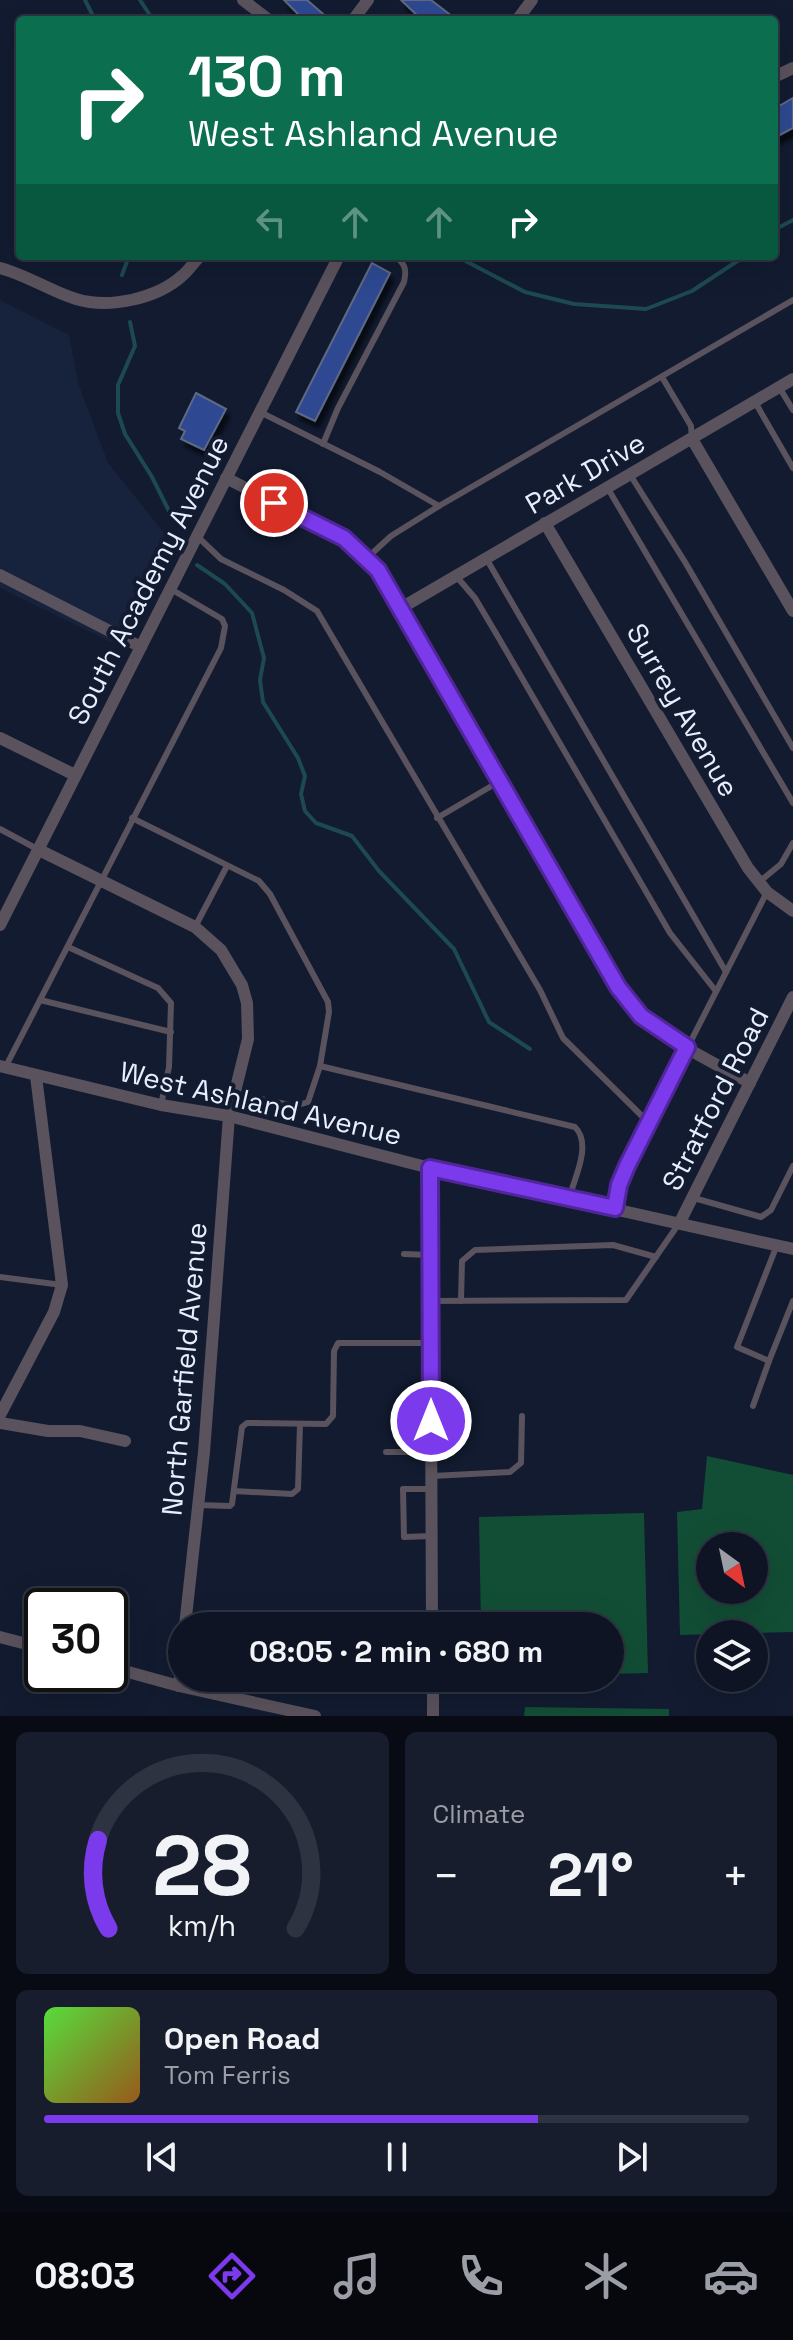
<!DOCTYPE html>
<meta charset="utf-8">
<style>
body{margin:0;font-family:"Space Grotesk",sans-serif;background:#171d2c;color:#f1f3f6;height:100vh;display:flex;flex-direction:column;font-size:30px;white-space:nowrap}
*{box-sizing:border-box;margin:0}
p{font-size:26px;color:#9b9ea6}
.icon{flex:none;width:44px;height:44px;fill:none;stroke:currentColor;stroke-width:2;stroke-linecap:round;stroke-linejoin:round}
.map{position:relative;height:1716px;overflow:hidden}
.panel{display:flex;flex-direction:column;gap:16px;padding:16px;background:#080b14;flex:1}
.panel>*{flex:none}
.hud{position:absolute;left:16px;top:16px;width:762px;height:244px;border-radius:8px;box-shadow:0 8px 32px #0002,0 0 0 2px #2e3341;background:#0b6e4f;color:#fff;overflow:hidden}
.needle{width:52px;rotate:147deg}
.tools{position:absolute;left:696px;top:1532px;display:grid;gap:16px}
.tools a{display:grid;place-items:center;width:72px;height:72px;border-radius:50%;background:#0e1424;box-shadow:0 8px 32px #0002,0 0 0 2px #2e3341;font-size:40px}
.speed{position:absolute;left:24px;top:1588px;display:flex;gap:16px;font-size:40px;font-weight:700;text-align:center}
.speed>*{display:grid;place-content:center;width:104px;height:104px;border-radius:50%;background:#0e1424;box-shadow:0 8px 32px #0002,0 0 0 2px #2e3341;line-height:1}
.speed .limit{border:4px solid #111;border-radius:12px;background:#fff;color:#111}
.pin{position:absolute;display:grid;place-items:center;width:68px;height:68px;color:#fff;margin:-34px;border:4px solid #fff;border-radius:50%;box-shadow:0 2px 8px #0007}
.me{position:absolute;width:88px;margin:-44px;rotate:0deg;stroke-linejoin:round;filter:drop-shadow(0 0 6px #0008)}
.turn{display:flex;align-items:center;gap:28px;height:168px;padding:0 40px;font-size:36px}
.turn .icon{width:104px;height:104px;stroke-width:2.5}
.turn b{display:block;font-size:56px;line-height:68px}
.lanes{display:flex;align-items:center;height:76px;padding:0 40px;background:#0003;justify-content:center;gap:40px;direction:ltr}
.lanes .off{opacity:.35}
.big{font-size:60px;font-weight:600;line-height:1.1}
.panel .widget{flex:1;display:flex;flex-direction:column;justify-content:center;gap:12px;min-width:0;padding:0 28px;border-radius:12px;background:#171d2c}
.panel .dial{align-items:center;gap:0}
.dial svg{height:208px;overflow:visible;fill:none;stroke:#2e3341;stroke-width:7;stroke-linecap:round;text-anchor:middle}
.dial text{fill:#f1f3f6;stroke:none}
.song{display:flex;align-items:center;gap:24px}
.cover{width:96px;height:96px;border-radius:12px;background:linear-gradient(135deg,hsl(110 70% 55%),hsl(30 70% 35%))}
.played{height:8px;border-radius:4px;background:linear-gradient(90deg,#7c3aed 70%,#2e3341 70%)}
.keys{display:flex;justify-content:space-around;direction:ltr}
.heat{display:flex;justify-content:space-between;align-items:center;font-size:44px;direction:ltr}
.panel .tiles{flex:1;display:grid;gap:16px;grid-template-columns:1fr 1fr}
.widget:last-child{grid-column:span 2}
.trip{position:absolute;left:168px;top:1612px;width:456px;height:80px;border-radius:40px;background:#0e1424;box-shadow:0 8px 32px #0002,0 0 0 2px #2e3341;font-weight:600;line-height:80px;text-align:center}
.dock{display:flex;height:128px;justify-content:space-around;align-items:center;background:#06080e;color:#9b9ea6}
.dock .icon{width:56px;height:56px}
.dock .on{color:#7c3aed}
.dock b{font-size:36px;color:#f1f3f6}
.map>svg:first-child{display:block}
</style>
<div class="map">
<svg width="793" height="1716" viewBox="0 0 793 1716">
<defs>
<filter id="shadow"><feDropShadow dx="4" dy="7" stdDeviation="2" flood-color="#0009"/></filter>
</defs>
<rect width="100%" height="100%" fill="#121b30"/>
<!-- built -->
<polygon fill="#17223d" points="0,300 69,335 78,383 108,463 173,544 123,648 0,588"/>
<!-- green -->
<g fill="#124e35" fill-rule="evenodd">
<path d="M707 1456 793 1475V1632L680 1635 677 1512 702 1509ZM710 1546H754V1590H710Z"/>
<polygon points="644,1513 648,1673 610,1674 610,1626 481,1626 479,1517"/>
<polygon points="525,1707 669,1709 669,1716 524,1716"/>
</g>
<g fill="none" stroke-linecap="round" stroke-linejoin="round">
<!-- stream -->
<g stroke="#1d4a50" stroke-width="4">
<polyline points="85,0 95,20"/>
<polyline points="140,0 153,20"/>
<polyline points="774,230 793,220"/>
<polyline points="456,256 525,292 574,304 646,309 692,291 745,256"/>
<polyline points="122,275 129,256"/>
<polyline points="130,322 135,346 118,385 118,413 125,434 152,477 174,521"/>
<polyline points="197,565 225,584 252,613 264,658 260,680 263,702 298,758 305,776 301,794 305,811 316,823 352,836 379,871 454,949 489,1022 530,1049"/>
</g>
</g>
<!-- building -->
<g fill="#2e4891" stroke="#5e6983" stroke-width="2" filter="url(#shadow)">
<polygon points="284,0 307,0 330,20 304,20"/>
<polygon points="401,0 431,0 457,20 422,20"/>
<polygon points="793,98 793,128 774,138 774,109"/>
<polygon points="372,263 390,273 315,421 296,412"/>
<polygon points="196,393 226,409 204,450 181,439 185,431 179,428"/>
</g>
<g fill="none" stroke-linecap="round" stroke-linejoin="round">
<!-- lane -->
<g stroke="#5a525c" stroke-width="6">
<polyline points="662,377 691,426 692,439"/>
<polyline points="779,387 793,410"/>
<polyline points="755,402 793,468"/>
<polyline points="260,412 380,472 439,506"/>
<path d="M323 444 338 408 404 282C407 269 405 264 395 256"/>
<polyline points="629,473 685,562 793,748"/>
<polyline points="607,487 793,803"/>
<polyline points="198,537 221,559 284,590 317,611 540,990 563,1038 649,1123"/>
<polyline points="367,558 391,536 439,506 793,300"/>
<polyline points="486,558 726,972"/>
<polyline points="456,576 475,598 497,635 670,933 715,990"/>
<polyline points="132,818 259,881 270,894 328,1002 329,1012 320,1066 308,1102 295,1106 236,1094"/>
<polyline points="437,818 500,781"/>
<polyline points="0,829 39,850"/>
<polyline points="759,882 781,864 793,843"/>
<polyline points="195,927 227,866"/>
<polyline points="68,947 158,988 171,1003 169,1067 161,1105"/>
<polyline points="40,1000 171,1032"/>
<path d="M320 1066 575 1127C592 1144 575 1177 569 1198"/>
<polyline points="5,1068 221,648 225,626 222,619 169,588"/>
<polyline points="694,1198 761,1217 771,1210 793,1166"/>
<polyline points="615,1208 619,1185 627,1166 767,892"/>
<polyline points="777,1245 737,1347 769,1361 793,1301"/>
<polyline points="404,1254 430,1255"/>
<polyline points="0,1277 62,1285"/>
<polyline points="431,1301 626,1300 680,1222"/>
<polyline points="461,1301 462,1261 475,1250 613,1245 656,1257"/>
<polyline points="753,1406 769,1361"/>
<polyline points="386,1452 409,1452 413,1448 431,1447"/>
<polyline points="432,1476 510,1472 521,1463 522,1416"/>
<polyline points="234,1491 292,1494 298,1489 300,1424"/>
<polyline points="198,1505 230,1506 232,1504 242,1427 247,1423 326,1424 333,1416 334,1351 338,1343 430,1343"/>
<polyline points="431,1536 404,1537 403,1489 432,1489"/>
</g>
<!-- street -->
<g stroke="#5a525c" stroke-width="12">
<polyline points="243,0 269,20"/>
<polyline points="353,20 368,0"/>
<polyline points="517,20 532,0"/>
<polyline points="774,77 793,68"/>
<path d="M0 268C27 275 50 291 76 299 109 309 157 299 183 275 189 270 194 262 200 256"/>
<polyline points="692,439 793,611"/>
<path d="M226 478 344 538 378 570 630 1005C663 1040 710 1060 750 1083"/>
<polyline points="545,523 748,868 767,892 793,911"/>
<polyline points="0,575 141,647"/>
<polyline points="401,608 793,379"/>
<polyline points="0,738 75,775"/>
<polyline points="39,850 195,927 221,950 242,985 247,1003 248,1039 229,1116 204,1452 185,1626"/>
<polyline points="0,925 339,256"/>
<polyline points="0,1066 161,1105 229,1116 430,1168 793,1249"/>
<polyline points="430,1168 432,1626"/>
<polyline points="680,1222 793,997"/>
<polyline points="0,1415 54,1312 62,1285 36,1076"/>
<polyline points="0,1423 48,1431 80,1431 125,1441"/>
<polyline points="0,1637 42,1648"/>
<polyline points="110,1667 179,1686 315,1716"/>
<polyline points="433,1678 433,1716"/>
<polyline points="179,1686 182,1655"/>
</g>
</g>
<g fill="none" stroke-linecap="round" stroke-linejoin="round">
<!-- route casing -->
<g stroke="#51269a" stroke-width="20">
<polyline id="route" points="274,503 344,538 378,570 618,987 641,1016 687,1047 627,1166 619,1185 615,1208 430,1168 431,1421"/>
</g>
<!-- route -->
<use href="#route" stroke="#7c3aed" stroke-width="14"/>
</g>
<g text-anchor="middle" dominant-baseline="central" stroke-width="8" stroke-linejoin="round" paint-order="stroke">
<!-- street labels -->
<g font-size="28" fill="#e7eefd" stroke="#121b30">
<text transform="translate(585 473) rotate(-30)">Park Drive</text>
<text transform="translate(148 580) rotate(-63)">South Academy Avenue</text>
<text transform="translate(683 710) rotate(60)">Surrey Avenue</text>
<text transform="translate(715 1099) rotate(-63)">Stratford Road</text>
<text transform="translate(261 1103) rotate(13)">West Ashland Avenue</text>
<text transform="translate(184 1369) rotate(-85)">North Garfield Avenue</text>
</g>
</g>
</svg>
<div class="tools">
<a><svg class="needle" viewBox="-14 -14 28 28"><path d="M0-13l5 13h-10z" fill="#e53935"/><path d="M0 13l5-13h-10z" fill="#9b9ea6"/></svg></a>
<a><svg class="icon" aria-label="layers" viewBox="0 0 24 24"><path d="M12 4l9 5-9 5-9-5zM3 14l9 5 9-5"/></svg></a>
</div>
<div class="speed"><div class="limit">30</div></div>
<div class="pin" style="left:274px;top:503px;background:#d93025"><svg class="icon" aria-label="arrive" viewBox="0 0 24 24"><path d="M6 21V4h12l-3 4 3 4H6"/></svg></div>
<svg class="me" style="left:431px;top:1421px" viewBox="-20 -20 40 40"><circle r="17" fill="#7c3aed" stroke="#fff" stroke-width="3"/><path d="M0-11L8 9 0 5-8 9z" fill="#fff"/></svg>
<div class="trip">08:05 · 2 min · 680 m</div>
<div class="hud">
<div class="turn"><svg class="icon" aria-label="right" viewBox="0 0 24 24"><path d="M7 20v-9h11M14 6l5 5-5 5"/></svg><div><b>130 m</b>West Ashland Avenue</div></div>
<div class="lanes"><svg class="icon off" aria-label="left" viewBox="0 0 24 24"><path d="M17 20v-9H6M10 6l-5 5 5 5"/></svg><svg class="icon off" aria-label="ahead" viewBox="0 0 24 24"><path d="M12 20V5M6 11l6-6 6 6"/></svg><svg class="icon off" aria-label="ahead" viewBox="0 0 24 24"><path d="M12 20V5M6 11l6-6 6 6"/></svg><svg class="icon" aria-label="right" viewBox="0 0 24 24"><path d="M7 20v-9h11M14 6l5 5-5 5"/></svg></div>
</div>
</div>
<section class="panel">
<div class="tiles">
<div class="widget dial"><svg viewBox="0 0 100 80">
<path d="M14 69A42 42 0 1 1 86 69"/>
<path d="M14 69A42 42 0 0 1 10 35" stroke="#7c3aed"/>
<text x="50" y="56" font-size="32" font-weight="700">28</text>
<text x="50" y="72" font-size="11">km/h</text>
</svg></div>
<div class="widget"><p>Climate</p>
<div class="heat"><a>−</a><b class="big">21°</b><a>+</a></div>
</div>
<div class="widget">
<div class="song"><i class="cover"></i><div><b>Open Road</b><p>Tom Ferris</p></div></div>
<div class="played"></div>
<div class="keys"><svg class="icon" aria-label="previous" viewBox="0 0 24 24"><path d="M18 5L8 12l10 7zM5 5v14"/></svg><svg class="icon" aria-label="pause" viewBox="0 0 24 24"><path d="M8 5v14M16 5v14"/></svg><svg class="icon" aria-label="next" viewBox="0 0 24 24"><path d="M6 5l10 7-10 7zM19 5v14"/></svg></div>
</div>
</div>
</section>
<nav class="dock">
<b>08:03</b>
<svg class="icon on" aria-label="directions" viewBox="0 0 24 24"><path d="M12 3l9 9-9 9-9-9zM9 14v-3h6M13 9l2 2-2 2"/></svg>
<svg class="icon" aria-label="music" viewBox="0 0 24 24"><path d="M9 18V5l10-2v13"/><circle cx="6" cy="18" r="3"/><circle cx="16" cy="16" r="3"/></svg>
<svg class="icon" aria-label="phone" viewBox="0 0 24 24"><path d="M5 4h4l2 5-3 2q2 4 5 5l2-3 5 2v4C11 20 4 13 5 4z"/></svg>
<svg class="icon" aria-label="climate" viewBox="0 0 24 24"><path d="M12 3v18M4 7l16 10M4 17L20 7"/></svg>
<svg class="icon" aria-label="car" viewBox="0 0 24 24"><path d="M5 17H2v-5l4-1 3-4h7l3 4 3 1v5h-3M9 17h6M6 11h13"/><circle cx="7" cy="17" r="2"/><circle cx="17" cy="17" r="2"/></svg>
</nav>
